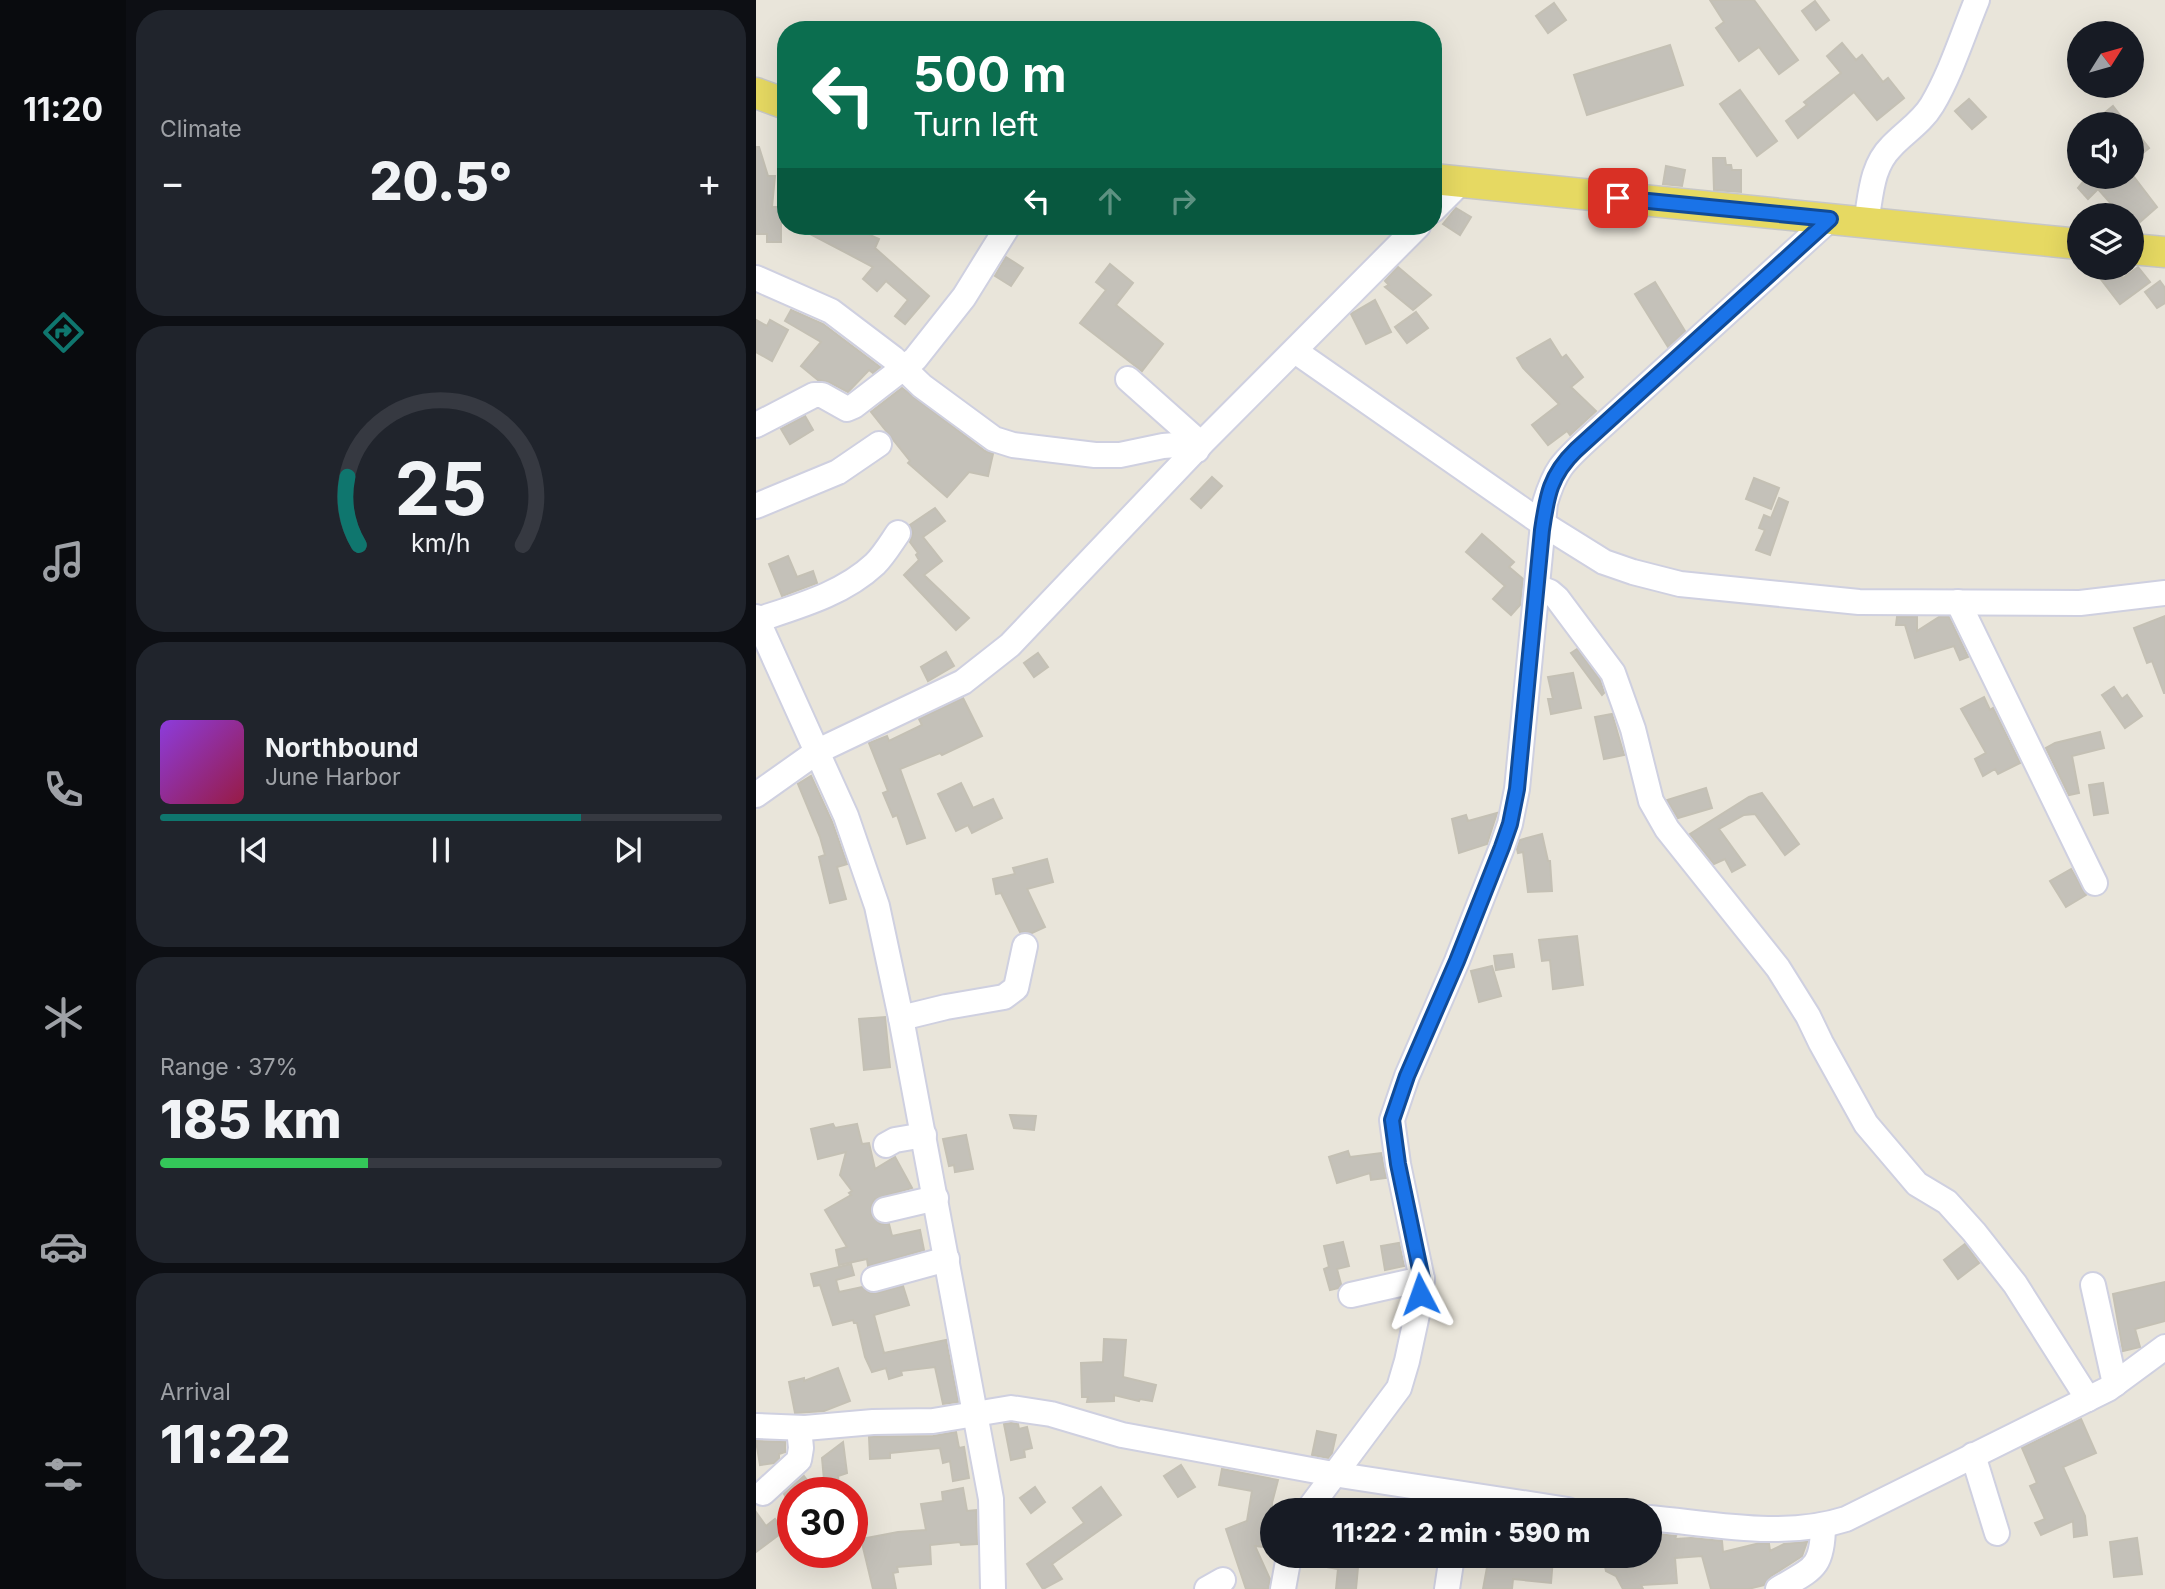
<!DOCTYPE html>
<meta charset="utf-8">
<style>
body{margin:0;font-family:Inter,sans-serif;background:#20242c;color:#f1f3f6;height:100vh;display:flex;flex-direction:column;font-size:26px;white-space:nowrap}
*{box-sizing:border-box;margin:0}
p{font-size:23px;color:#9ea1a6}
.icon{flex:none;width:38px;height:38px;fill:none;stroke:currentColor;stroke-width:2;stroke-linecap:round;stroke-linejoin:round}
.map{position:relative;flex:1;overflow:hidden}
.side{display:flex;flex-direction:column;gap:10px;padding:10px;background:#0d0f14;width:630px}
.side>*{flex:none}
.top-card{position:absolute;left:21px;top:21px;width:665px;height:214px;border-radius:28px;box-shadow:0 7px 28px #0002;background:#0b6e4f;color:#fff;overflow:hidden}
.needle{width:46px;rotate:53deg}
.controls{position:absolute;left:1311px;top:21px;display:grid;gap:14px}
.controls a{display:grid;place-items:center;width:77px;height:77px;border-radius:50%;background:#171b24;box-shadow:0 7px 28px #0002;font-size:35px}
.speed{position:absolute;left:21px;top:1477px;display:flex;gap:14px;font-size:35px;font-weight:700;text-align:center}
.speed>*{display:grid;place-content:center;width:91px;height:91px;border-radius:50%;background:#171b24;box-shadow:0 7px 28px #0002;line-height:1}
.speed .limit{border:10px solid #d22;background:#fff;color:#111}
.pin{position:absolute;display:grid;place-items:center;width:60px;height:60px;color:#fff;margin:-30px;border-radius:14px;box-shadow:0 4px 10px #0006}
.me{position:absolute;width:77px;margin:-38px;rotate:356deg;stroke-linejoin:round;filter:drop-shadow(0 0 5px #0008)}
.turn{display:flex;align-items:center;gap:24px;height:147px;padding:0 21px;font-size:32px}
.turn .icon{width:91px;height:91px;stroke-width:2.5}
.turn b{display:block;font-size:49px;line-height:60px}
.lanes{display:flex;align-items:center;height:66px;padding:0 21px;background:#0003;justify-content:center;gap:35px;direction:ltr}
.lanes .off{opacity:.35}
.big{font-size:52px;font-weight:800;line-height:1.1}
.side .tile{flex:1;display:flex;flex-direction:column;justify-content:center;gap:10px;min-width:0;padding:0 24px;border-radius:28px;background:#20242c}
.side .dial{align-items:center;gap:0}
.dial svg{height:182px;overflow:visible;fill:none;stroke:#363941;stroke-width:7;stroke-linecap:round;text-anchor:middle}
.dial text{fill:#f1f3f6;stroke:none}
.song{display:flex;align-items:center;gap:21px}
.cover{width:84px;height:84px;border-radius:10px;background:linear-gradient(135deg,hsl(270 70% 55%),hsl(340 70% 35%))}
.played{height:7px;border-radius:4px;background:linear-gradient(90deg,#0f766e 75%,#363941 75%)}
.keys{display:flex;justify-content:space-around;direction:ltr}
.heat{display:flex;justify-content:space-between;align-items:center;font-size:38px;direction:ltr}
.charge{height:10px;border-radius:5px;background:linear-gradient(90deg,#34c759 37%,#363941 0)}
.trip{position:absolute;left:504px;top:1498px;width:402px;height:70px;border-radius:35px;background:#171b24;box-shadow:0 7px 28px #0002;font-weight:800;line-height:70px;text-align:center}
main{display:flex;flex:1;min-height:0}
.menu{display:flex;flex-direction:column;width:126px;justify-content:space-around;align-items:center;background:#090b0e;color:#9ea1a6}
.menu .icon{width:49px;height:49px}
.menu .selected{color:#0f766e}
.menu b{font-size:32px;color:#f1f3f6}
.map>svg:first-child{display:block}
</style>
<main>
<nav class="menu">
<b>11:20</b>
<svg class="icon selected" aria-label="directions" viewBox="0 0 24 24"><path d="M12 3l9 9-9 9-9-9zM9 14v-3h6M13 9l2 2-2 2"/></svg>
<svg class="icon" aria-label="music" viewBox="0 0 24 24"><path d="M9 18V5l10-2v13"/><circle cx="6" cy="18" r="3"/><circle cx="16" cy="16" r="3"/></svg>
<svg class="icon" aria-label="phone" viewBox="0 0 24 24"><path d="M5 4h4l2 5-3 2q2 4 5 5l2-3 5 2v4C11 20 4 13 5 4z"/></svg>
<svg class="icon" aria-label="climate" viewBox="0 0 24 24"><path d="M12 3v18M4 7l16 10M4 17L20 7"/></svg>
<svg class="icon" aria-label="car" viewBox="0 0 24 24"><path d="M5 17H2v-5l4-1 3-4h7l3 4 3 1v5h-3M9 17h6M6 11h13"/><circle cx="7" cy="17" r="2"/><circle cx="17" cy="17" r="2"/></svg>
<svg class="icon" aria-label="filters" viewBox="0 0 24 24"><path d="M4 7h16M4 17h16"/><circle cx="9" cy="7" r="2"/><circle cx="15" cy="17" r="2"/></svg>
</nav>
<section class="side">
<div class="tile"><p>Climate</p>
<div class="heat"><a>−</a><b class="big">20.5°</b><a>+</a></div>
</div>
<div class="tile dial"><svg viewBox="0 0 100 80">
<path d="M14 69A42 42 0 1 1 86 69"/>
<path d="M14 69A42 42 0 0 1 9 39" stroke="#0f766e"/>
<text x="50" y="56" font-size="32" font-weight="700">25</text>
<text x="50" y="72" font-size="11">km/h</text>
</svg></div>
<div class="tile">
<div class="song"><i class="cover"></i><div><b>Northbound</b><p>June Harbor</p></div></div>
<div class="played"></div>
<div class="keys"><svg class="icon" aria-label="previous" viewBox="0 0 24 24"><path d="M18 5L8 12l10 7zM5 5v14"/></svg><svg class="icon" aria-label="pause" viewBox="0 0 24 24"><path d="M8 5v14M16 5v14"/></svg><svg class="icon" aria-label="next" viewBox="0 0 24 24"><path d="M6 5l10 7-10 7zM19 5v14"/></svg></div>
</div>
<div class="tile"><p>Range · 37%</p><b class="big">185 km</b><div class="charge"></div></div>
<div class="tile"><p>Arrival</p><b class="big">11:22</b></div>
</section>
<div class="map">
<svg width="1409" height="1589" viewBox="0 0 1409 1589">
<rect width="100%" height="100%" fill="#e9e5da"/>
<!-- building -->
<g fill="#c4c1b9" stroke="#c4c0b4" stroke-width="2">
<polygon points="954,0 998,0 1042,60 1023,74 1003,47 983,61 960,28 968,22"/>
<polygon points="1059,1 1073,20 1060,30 1046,11"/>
<polygon points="798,3 810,20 792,33 780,16"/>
<polygon points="1086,43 1100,60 1106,55 1127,82 1132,78 1148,98 1121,120 1098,92 1042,138 1030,121 1051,105 1048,102 1085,73 1071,56"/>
<polygon points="914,45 927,85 831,115 818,75"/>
<polygon points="984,90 1021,141 1001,156 964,104"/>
<polygon points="1213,99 1230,117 1216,129 1199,111"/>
<polygon points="1357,106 1371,124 1335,124"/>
<polygon points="1376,126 1393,148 1376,162"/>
<polygon points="0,147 3,147 12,176 19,176 16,207 25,207 25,242 11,242 11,234 0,234"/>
<polygon points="957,158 969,158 970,165 975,165 976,170 985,170 985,192 958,190"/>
<polygon points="910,166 929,170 926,186 907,184"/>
<polygon points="1331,177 1378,177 1401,207 1376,229 1376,215 1365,215 1342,189 1332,199 1322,188"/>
<polygon points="700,208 715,217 704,235 687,224"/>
<polygon points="39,226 94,226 123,239 119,248 173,296 149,324 139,316 152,300 130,281 121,291 107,279 117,267"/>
<polygon points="250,257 267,268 255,286 239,276"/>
<polygon points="354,264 377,283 360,305 407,344 386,371 324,323 350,290 340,282"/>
<polygon points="642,267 675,295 657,310 629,287 633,285 629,281"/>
<polygon points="1382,267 1394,282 1364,304 1340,273 1347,268 1360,268 1367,278"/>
<polygon points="1404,281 1409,288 1409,303 1401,308 1389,292"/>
<polygon points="899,282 929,331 912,347 879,294"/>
<polygon points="619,300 635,332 610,344 595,314"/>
<polygon points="35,310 67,324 124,367 117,373 113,370 92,392 73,382 62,380 45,366 65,342 29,321"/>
<polygon points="660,312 672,328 651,343 639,327"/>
<polygon points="0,320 11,326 14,320 32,330 16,361 0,352"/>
<polygon points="794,339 806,358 810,355 827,377 815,387 840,411 814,435 811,431 792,445 776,425 803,404 767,368 761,358"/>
<polygon points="146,388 229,451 237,454 232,476 213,472 191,497 152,463 154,461 115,412"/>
<polygon points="49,416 57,430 34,444 25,429"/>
<polygon points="456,477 466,486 445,508 435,499"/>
<polygon points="998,478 1023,488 1015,509 990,499"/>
<polygon points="1023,498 1032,502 1014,555 1000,550 1009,530 1003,528 1008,515 1015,518"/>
<polygon points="179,508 189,521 167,537 186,561 168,575 213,618 200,630 148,575 163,560 160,555 162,553 154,542 157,533 154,525"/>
<polygon points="726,534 758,562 753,567 767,579 764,605 755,615 737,599 749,586 710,552"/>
<polygon points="32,556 41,577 57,571 61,583 26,596 13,564"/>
<polygon points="1409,616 1409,693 1408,693 1396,661 1391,663 1378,628"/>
<polygon points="1141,617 1161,617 1161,631 1183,617 1193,617 1212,657 1204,660 1198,646 1159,658 1149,625 1140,625"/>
<polygon points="821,649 844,680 848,693 846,695 815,653"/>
<polygon points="190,652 198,666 172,681 165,667"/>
<polygon points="282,653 292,667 278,677 268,663"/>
<polygon points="817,673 825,708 795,714 792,699 797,699 792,677"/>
<polygon points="1358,687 1366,699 1371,695 1386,716 1369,728 1346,695"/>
<polygon points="1228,697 1234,710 1237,708 1264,763 1242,774 1239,769 1227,776 1219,759 1230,753 1205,709"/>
<polygon points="207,698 226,736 186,755 184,753 144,769 169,838 151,844 141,815 137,817 127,793 132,791 113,743 131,736 133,741 166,725 163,719"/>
<polygon points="856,714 868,755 848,759 839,717"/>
<polygon points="1344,732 1348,748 1316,756 1323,793 1313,795 1290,748 1299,743"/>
<polygon points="55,776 76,822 91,864 81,867 90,899 74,903 63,857 69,855 64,837 42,784"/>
<polygon points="205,783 217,808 237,799 246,818 216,833 212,825 200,831 182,794"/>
<polygon points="1347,783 1352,813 1338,815 1333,785"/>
<polygon points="950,788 956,808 922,818 911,800"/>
<polygon points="1006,793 1043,844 1029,855 999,814 988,815 963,829 989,865 976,872 969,859 958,864 934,834 993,797"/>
<polygon points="741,813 731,844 703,853 696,819 710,815 712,821"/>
<polygon points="786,834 792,861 794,861 796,891 772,892 767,852 762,853 761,849 764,840"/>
<polygon points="291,859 297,882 271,889 289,927 276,933 264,932 245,893 240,894 237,879 259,874 257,868"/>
<polygon points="1315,869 1330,895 1310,907 1294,881"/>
<polygon points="821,936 827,985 797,989 794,960 786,961 783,940"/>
<polygon points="756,954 758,967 740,970 738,956"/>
<polygon points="736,966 745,996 723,1002 715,971"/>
<polygon points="129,1017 134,1067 108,1070 103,1019"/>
<polygon points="254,1115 280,1116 278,1130 258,1128"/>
<polygon points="77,1124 79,1128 101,1124 106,1144 113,1143 119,1169 139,1157 156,1188 119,1199 115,1206 115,1214 124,1224 133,1224 136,1236 164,1230 168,1250 112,1266 111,1259 83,1265 80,1250 91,1247 69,1210 95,1195 93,1193 96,1191 84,1175 90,1152 62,1159 55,1129"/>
<polygon points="210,1135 217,1169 199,1172 198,1165 193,1166 187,1139"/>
<polygon points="592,1151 594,1157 625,1153 630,1178 615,1180 614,1173 581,1183 573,1157"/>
<polygon points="587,1242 593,1266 581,1269 585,1284 582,1288 574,1290 568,1269 573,1267 568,1246"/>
<polygon points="643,1243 648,1266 629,1270 625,1246"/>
<polygon points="1209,1244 1223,1263 1202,1279 1188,1260"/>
<polygon points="95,1264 98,1275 80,1280 83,1292 106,1287 114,1293 121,1293 147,1286 153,1305 118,1315 128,1353 190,1340 202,1402 187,1404 179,1367 145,1371 146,1375 133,1379 130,1368 116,1372 109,1357 101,1323 98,1323 97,1320 77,1325 64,1285 58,1286 55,1274"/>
<polygon points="1409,1282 1409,1321 1379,1329 1384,1347 1367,1351 1357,1294"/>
<polygon points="348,1339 370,1340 367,1377 400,1385 396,1401 384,1399 383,1401 358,1395 358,1401 331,1402 332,1397 326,1397 325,1363 347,1362"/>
<polygon points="82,1368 94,1401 68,1411 39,1413 33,1382 48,1378 48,1381"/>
<polygon points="1325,1419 1340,1453 1307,1467 1329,1516 1331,1535 1318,1537 1317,1521 1285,1535 1279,1523 1289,1519 1274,1486 1281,1483 1266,1448"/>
<polygon points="255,1423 262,1424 263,1429 271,1427 276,1448 268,1450 269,1457 255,1460 248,1424"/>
<polygon points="561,1431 580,1435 576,1453 572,1458 556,1455"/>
<polygon points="200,1432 203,1448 208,1447 213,1478 197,1481 194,1461 187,1463 184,1448 134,1453 134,1458 114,1459 113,1437 177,1436"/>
<polygon points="0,1441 29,1442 29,1452 23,1454 23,1458 18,1463 4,1465"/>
<polygon points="87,1442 91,1473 82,1476 83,1484 69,1491 66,1458"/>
<polygon points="425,1465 439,1487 422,1497 408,1476"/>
<polygon points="466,1469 522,1480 516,1503 516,1548 499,1546 514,1579 512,1589 490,1589 470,1529 491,1521 496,1491 463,1485"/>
<polygon points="48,1476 61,1493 37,1493 37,1498 32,1501 28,1494"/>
<polygon points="279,1487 289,1502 275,1513 264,1498"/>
<polygon points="345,1487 365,1515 296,1564 306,1579 287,1589 271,1564 328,1523 317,1508"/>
<polygon points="207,1488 211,1511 220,1510 221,1544 205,1545 204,1542 174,1545 175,1564 141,1567 142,1572 137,1573 140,1589 117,1589 105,1539 142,1532 170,1530 165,1504 187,1501 186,1492"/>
<polygon points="655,1501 698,1508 697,1510 653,1510"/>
<polygon points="0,1512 10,1526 19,1519 28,1531 0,1552"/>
<polygon points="902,1534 920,1536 919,1539 935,1538 966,1541 967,1552 1004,1543 1013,1544 1014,1551 1028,1544 1051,1542 1046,1556 1015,1576 1008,1585 992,1589 955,1589 946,1556 919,1558 921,1583 885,1585 887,1589 867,1589 860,1576 850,1571 848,1562 853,1559 852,1556 895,1556 894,1548 901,1548"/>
<polygon points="1381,1538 1386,1574 1358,1577 1354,1542"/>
<polygon points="547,1556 603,1556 600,1589 580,1589 582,1569 547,1563"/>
<polygon points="735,1556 797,1558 795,1583 757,1579 756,1589 727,1589 732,1562 734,1563"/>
</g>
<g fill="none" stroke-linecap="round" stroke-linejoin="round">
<!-- minor casing -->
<g stroke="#cfd0e0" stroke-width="28">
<g id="minor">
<polyline points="677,210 705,182"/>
<path d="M1110 222C1115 196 1115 167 1135 147 1148 133 1166 122 1176 105 1195 73 1207 34 1221 0"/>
<polyline points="0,278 75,311 137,358 166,386 238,439 257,445 339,455 364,455 407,446 433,444 441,450"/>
<polyline points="539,351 787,524 848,562 877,572 924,584 1103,602 1324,603 1409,593"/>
<polyline points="372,379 445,444"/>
<polyline points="0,425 58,395 66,395 91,409 98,406 159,359 208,297 252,226"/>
<polyline points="0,506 82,472 123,444"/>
<polyline points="781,587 794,592 801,598 857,673 877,729 895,801 911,829 1022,968 1052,1016 1065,1043 1110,1124 1161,1184 1191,1202 1218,1232 1259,1284 1332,1399"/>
<polyline points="1202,602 1339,883"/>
<polyline points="0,617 90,816 121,906 145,1018 235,1499 237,1589"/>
<path d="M1 620C43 606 87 594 119 564 128 555 135 543 142 533"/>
<polyline points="0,795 62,751 207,682 254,645 445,444 662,226"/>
<polyline points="145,1018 190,1007 248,997 260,988 269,946"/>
<polyline points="130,1145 139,1140 168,1135"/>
<polyline points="129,1210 180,1198"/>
<polyline points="118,1279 191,1259"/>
<polyline points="1337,1285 1359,1384"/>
<polyline points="595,1295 666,1279"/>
<polyline points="0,1426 49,1428 117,1422 177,1421 255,1408 295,1414 366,1435 577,1474 812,1510"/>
<polyline points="1217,1455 1241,1533"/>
<polyline points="7,1493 43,1460 45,1448 43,1428"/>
<path d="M552 1510 643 1388 651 1361 662 1310 666 1279 642 1164 636 1120 651 1076 701 961 746 847 754 824 761 789 789 503C799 470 806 463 831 440L1074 219"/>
<path d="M894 1518C958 1524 1028 1539 1090 1519L1352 1389 1409 1347"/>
<polyline points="451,1589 467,1580"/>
<polyline points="527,1589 533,1556"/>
<polyline points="691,1589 696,1556"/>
<path d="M1022 1589C1056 1569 1067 1569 1067 1525"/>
</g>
</g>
<!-- major casing -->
<g stroke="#c7c7c7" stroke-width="33">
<g id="major">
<polyline points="0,93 30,104"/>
<polyline points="677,179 1323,244"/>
<polyline points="1376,249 1409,252"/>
</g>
</g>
<!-- minor -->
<use href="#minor" stroke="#fff" stroke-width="24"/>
<!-- major -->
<use href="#major" stroke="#e6d962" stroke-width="30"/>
</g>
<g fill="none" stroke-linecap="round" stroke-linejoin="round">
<!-- route casing -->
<g stroke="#114b97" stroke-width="18">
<path id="route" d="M664 1294 666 1279 642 1164 636 1120 651 1076 701 961 746 847 754 824 761 789 786 530C791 496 794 475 820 450L1074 219 862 198"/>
</g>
<!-- route -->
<use href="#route" stroke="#1a73e8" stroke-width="12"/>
</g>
</svg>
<div class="controls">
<a><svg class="needle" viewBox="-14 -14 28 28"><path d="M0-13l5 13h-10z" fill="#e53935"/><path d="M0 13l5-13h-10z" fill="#9ea1a6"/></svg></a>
<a><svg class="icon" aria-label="sound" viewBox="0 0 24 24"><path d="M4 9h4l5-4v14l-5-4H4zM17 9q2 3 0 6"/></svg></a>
<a><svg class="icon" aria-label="layers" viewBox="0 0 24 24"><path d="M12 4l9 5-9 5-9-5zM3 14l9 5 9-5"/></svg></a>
</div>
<div class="speed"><div class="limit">30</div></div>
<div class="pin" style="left:862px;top:198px;background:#d93025"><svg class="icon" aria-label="arrive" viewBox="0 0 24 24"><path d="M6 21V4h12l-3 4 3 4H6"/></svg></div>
<svg class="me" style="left:664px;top:1294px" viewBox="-20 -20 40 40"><path d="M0-17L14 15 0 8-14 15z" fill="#1a73e8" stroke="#fff" stroke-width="4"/></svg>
<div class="trip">11:22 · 2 min · 590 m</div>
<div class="top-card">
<div class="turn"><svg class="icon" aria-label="left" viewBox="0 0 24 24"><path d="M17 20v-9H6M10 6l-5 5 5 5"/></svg><div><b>500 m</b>Turn left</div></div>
<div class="lanes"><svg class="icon" aria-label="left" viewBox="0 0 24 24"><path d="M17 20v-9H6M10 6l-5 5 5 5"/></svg><svg class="icon off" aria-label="ahead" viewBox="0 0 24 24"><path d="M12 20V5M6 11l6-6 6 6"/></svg><svg class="icon off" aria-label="right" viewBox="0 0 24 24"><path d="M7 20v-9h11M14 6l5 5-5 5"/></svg></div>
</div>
</div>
</main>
